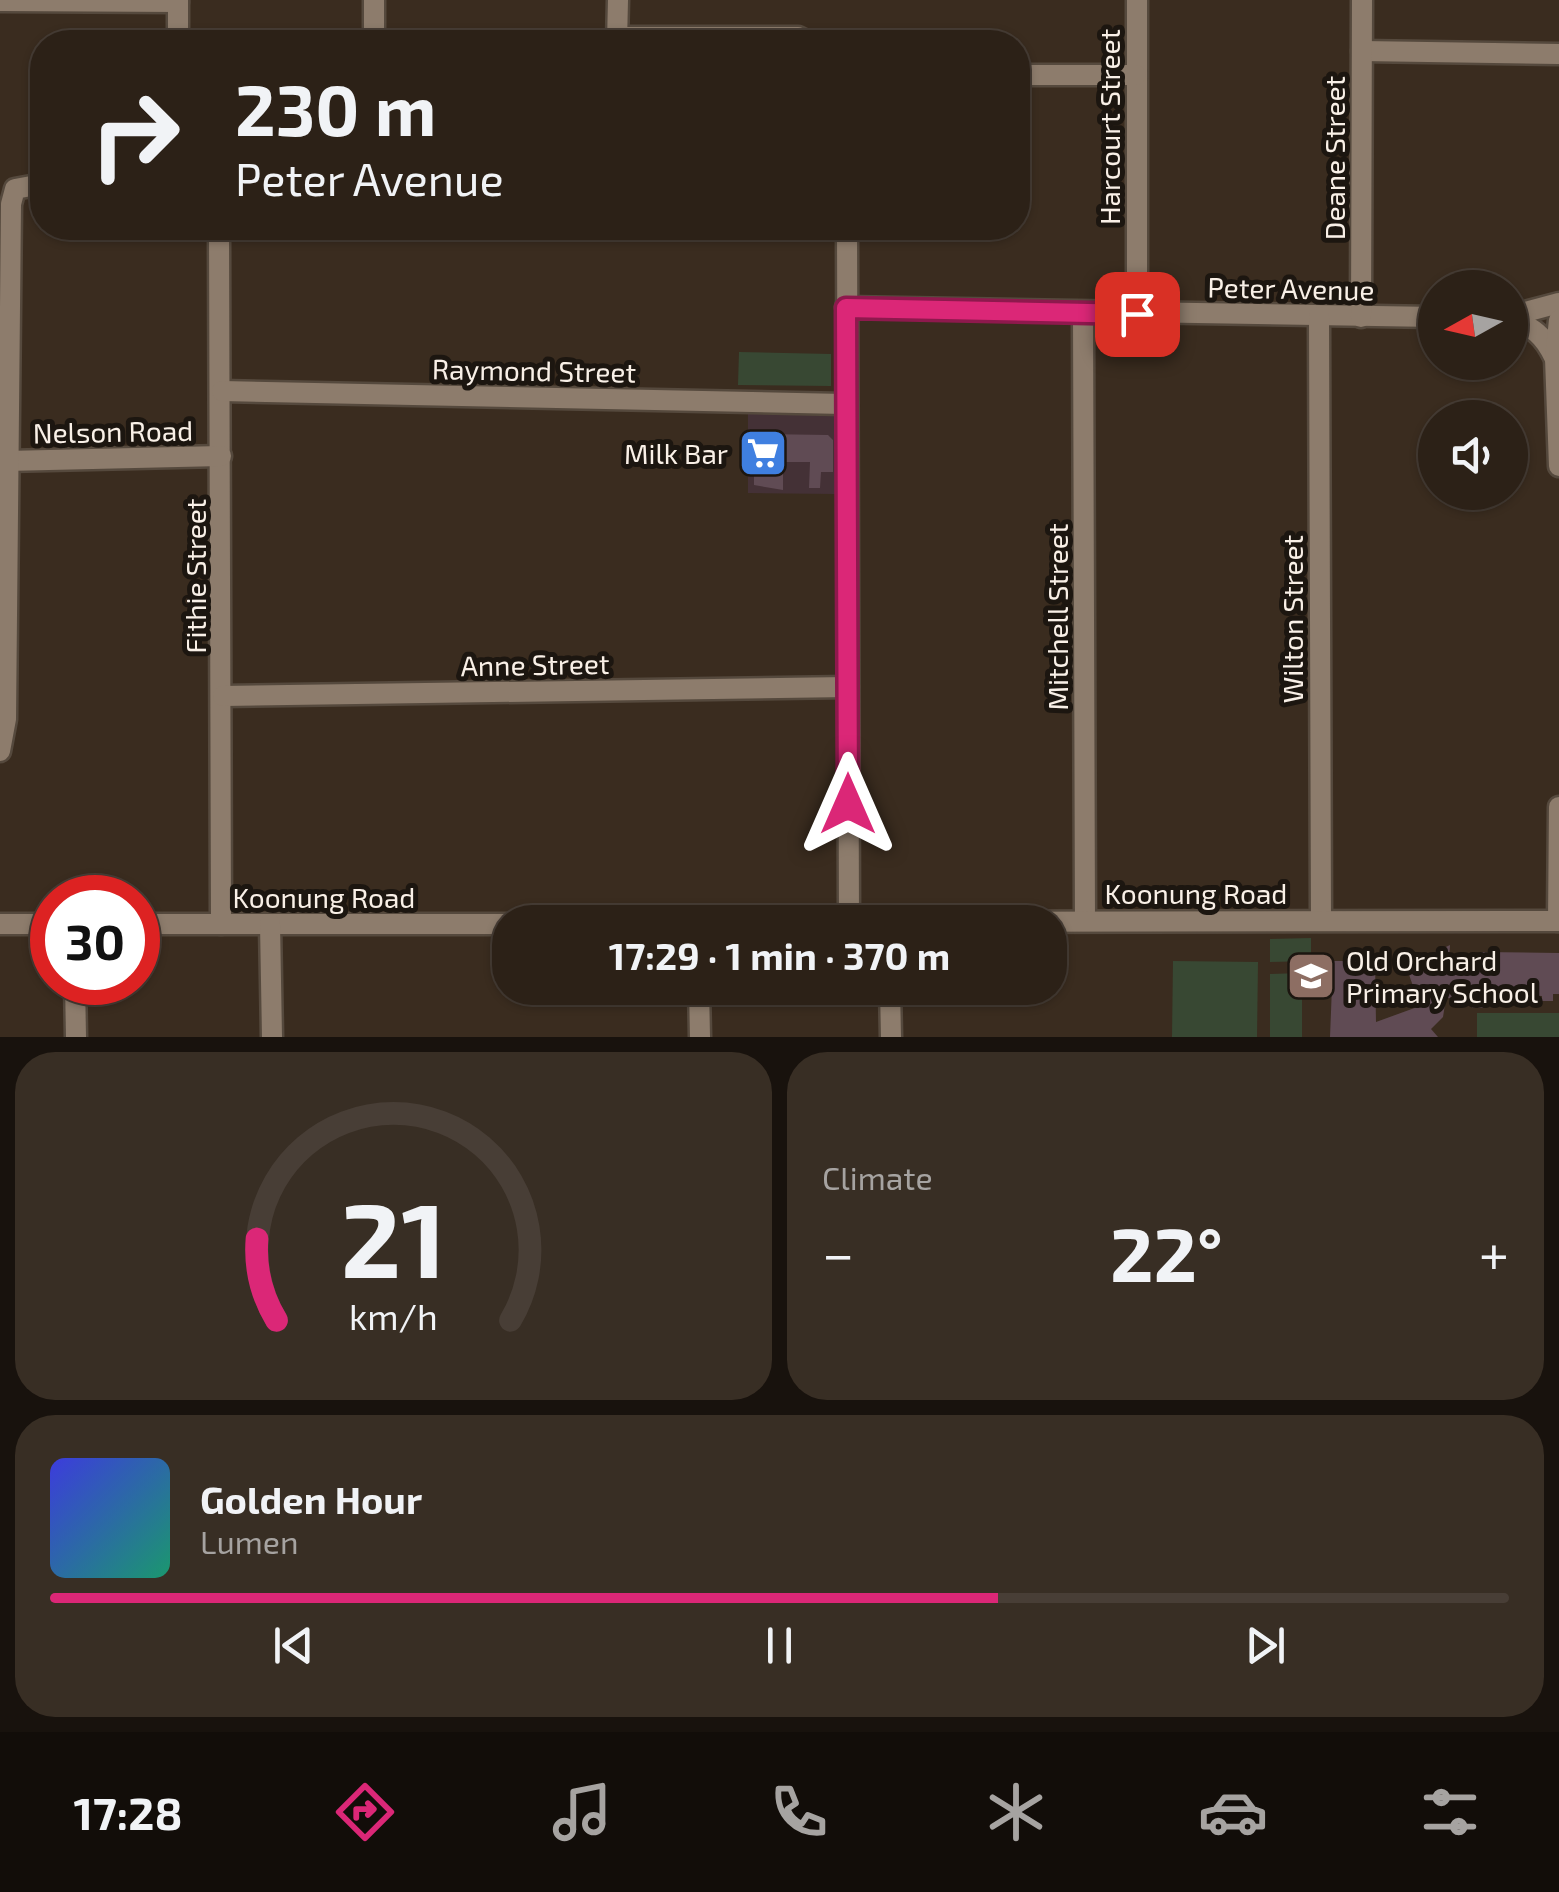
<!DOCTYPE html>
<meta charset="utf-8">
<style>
body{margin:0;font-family:"Exo 2",sans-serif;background:#382e24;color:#f1f3f6;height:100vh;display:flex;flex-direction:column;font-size:38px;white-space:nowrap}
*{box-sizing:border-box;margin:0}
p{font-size:32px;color:#a6a3a1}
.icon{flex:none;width:55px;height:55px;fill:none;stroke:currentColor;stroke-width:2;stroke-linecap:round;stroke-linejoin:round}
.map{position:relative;height:1037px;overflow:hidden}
.sheet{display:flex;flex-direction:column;gap:15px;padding:15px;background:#18120d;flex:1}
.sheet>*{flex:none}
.top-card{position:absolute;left:30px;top:30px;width:1000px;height:210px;border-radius:40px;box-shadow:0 2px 8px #0004,0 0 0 2px #483e36;background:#2c2117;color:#f1f3f6;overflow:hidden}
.needle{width:65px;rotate:262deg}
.tools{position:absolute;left:1418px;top:270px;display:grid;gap:20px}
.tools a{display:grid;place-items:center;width:110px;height:110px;border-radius:50%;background:#2c2117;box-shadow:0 2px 8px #0004,0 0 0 2px #483e36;font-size:50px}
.speed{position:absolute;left:30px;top:875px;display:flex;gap:20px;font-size:50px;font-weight:700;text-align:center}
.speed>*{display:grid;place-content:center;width:130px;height:130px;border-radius:50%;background:#2c2117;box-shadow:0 2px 8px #0004,0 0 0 2px #483e36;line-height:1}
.speed .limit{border:15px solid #d22;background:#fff;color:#111}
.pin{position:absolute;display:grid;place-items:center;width:85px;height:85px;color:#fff;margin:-42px;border-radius:20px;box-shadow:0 5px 15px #0006}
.me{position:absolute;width:110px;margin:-55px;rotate:0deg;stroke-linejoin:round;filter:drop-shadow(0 0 8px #0008)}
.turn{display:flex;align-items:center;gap:35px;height:210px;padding:0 40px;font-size:45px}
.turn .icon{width:130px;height:130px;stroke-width:2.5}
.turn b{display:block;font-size:70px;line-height:85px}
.big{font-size:75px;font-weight:700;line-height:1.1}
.sheet .tile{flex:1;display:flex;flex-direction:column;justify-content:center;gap:15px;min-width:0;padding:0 35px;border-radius:40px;background:#382e24}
.sheet .dial{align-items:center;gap:0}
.dial svg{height:260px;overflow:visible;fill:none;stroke:#483e36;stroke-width:7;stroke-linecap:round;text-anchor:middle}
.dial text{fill:#f1f3f6;stroke:none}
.song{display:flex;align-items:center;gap:30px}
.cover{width:120px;height:120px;border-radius:15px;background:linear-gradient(135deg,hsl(240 70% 55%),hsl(160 70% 35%))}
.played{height:10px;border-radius:5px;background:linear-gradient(90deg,#db2777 65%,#483e36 65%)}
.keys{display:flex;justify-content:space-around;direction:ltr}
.heat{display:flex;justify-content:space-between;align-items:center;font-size:55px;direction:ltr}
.sheet .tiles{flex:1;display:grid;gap:15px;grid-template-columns:1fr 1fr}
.tile:last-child{grid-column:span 2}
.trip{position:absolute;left:492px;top:905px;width:575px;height:100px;border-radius:40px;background:#2c2117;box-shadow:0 2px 8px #0004,0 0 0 2px #483e36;font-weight:700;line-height:100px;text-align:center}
.tab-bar{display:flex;height:160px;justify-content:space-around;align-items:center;background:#120d09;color:#a6a3a1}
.tab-bar .icon{width:70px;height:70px}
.tab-bar .on{color:#db2777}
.tab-bar b{font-size:45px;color:#f1f3f6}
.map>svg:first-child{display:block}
</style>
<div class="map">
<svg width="1559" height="1037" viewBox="0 0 1559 1037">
<rect width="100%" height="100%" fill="#3a2c1f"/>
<!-- commercial -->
<polygon fill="#443136" points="748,410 836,411 835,494 748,493"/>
<!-- green -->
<g fill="#384833">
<polygon points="739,352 831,354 831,386 738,385"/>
<polygon points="1311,938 1311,961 1270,962 1270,939"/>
<polygon points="1173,961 1258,962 1257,1037 1172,1037"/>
<polygon points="1302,973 1302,1037 1270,1037 1270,974"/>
<rect x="1477" y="1013" width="82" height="24"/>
</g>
<!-- building -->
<g fill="#604b54">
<polygon points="754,434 828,435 833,440 833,472 821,472 820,488 809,488 810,462 783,462 783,490 754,485"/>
<polygon points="1450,945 1449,961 1481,965 1481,952 1559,953 1559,994 1553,994 1553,1001 1542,1001 1542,996 1483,992 1483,1008 1472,1008 1472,999 1446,998 1443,1017 1431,1029 1438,1037 1330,1037 1333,961 1375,961 1376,1022 1420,1006 1406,966"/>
</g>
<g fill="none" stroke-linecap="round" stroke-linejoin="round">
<!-- minor casing -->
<g stroke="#55493d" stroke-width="25">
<g id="minor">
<polyline points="1137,0 1137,314"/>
<polyline points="1,1 178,2"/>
<polyline points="617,37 798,37 808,42"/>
<polyline points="178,42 178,0"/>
<polyline points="374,42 374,0"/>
<polyline points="617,42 618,0"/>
<polyline points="1362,51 1559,54"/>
<polyline points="1018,75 1136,75"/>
<polyline points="219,228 221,924"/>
<polyline points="847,228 849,921"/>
<polyline points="846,307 1435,317"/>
<polyline points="1083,314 1085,921"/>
<polyline points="1510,316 1559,303"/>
<polyline points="1319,317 1321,920"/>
<polyline points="1361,317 1362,0"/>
<path d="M1510 320C1533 326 1544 336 1554 357"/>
<polyline points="1559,320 1555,358 1559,466"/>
<polyline points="222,391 844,404"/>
<polyline points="6,461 221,456"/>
<polyline points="223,696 848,687"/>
<polyline points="0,751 6,719 11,204 15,189 42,184"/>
<polyline points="1558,921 1559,807"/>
<polyline points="773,922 1559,921"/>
<polyline points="0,924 52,924"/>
<polyline points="138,924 510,924"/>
<polyline points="270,924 272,1037"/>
<polyline points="75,982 76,1037"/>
<polyline points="699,988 700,1037"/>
<polyline points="890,988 891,1037"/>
</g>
</g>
<!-- minor -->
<use href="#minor" stroke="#8d7c6c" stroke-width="20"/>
</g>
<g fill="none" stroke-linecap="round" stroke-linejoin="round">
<!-- route casing -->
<g stroke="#8e194d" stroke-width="25">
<polyline id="route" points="848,804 846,308 1137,314"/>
</g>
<!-- route -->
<use href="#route" stroke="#db2777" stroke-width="18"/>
</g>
<!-- icons -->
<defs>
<g id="supermarket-square" transform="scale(2.5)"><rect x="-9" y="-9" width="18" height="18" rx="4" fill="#3f7fe0" stroke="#1c1610"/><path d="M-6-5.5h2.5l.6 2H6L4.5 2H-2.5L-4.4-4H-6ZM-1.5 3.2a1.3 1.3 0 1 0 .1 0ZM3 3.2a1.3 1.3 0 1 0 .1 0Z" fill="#fff"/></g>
<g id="school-square" transform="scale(2.5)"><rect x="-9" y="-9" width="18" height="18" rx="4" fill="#8d6e63" stroke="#1c1610"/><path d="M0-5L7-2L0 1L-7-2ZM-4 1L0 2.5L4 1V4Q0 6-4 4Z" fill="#fff"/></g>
</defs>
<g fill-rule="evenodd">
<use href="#supermarket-square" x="763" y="453"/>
<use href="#school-square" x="1311" y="976"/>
</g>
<g text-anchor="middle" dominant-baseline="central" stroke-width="10" stroke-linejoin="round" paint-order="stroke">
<!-- street labels -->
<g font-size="28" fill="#f9f0e7" stroke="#1c1610">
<text transform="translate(1109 127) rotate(-90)">Harcourt Street</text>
<text transform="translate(1334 158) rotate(-90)">Deane Street</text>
<text transform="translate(1291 288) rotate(1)">Peter Avenue</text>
<text transform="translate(534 370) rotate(1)">Raymond Street</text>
<text transform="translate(113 431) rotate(-1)">Nelson Road</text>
<text transform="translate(195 576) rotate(-90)">Fithie Street</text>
<text transform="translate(1057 617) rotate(-90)">Mitchell Street</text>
<text transform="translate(1292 619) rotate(-90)">Wilton Street</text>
<text transform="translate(535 664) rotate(-1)">Anne Street</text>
<text x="1196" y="893">Koonung Road</text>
<text x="324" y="897">Koonung Road</text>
</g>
<!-- poi labels -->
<g font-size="28" fill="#f9f0e7" stroke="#1c1610" text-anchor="end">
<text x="728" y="453">Milk Bar</text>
<text x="1346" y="960" text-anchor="start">Old Orchard<tspan x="1346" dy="32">Primary School</tspan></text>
</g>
</g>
</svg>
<div class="tools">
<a><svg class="needle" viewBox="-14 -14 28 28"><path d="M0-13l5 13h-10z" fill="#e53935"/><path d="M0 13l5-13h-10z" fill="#a6a3a1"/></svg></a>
<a><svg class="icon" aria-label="sound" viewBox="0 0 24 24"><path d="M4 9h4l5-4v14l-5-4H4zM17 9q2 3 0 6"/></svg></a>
</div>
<div class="speed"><div class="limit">30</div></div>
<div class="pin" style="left:1137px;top:314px;background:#d93025"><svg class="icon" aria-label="arrive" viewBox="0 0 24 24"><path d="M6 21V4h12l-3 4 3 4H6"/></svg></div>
<svg class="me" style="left:848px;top:804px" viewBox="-20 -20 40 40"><path d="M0-17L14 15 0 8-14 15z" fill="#db2777" stroke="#fff" stroke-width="4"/></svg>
<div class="trip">17:29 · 1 min · 370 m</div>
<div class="top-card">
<div class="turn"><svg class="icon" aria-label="right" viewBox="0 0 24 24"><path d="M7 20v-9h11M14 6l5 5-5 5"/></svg><div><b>230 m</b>Peter Avenue</div></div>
</div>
</div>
<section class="sheet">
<div class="tiles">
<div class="tile dial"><svg viewBox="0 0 100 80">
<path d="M14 69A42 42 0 1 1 86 69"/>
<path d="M14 69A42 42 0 0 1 8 44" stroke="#db2777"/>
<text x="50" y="56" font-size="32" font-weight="700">21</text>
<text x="50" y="72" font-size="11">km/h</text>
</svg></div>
<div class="tile"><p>Climate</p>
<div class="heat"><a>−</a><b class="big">22°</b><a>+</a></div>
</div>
<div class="tile">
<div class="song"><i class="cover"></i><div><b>Golden Hour</b><p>Lumen</p></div></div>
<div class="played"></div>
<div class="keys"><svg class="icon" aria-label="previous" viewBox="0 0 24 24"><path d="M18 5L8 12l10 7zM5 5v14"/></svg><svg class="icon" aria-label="pause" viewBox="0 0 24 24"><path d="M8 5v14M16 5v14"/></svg><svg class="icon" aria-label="next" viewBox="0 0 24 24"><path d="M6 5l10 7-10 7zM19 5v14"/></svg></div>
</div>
</div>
</section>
<nav class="tab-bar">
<b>17:28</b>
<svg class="icon on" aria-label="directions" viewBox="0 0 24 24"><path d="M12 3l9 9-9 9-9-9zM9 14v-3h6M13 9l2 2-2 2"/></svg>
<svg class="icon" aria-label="music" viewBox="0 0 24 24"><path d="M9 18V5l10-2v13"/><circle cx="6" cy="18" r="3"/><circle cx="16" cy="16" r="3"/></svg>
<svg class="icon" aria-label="phone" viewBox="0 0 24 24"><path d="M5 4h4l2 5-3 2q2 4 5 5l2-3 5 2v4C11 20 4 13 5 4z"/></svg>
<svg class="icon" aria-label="climate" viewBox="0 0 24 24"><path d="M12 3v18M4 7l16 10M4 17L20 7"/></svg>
<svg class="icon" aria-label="car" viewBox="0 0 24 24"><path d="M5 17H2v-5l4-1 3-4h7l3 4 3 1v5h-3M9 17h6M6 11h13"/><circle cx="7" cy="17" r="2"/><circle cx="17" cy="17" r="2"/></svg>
<svg class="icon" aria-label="filters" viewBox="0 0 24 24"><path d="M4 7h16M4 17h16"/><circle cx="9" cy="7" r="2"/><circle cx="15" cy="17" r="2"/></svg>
</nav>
